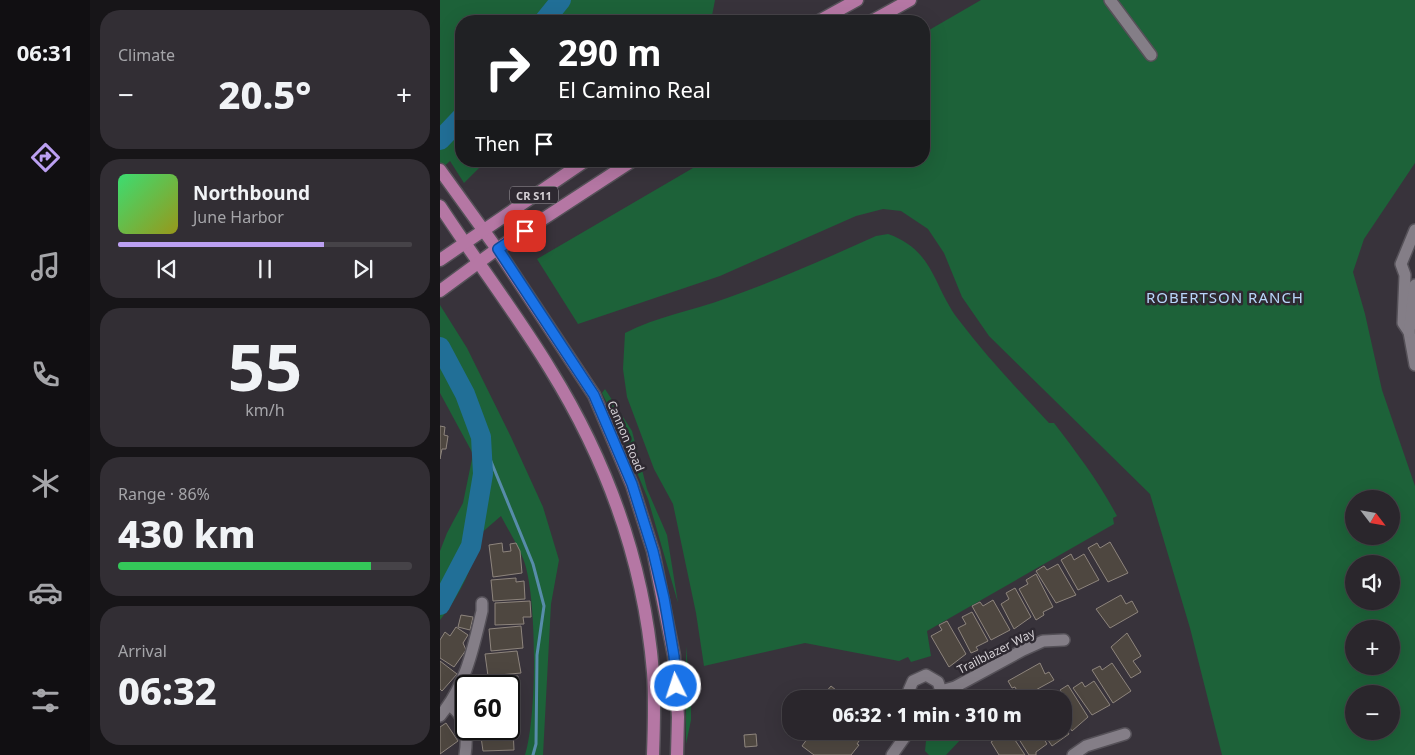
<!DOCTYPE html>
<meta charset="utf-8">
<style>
body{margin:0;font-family:"Noto Sans",sans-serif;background:#322e34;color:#f1f3f6;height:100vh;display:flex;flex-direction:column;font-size:19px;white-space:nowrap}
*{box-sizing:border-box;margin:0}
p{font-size:16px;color:#a5a5a9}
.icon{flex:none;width:28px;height:28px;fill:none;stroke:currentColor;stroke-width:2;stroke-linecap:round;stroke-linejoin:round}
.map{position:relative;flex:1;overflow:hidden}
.panel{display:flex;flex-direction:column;gap:10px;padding:10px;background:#171518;width:350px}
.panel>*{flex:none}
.top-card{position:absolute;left:15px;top:15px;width:475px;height:152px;border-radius:20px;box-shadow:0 5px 20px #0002,0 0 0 1px #464348;background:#202124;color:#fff;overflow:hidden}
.needle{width:32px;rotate:121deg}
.fabs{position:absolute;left:905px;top:490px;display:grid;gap:10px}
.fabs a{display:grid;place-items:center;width:55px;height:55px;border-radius:50%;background:#2a262c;box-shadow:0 5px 20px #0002,0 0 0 1px #464348;font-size:25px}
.speed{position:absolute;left:15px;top:675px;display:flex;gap:10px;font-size:25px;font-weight:700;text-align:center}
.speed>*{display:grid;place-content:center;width:65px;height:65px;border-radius:50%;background:#2a262c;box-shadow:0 5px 20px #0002,0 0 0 1px #464348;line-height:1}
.speed .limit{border:2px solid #111;border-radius:8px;background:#fff;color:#111}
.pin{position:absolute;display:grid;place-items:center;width:42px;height:42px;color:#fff;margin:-21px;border-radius:10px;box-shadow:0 2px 8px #0006}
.me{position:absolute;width:55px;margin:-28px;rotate:356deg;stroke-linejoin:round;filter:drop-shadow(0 0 4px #0008)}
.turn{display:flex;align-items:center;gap:18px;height:105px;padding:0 20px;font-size:22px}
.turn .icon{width:65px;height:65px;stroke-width:2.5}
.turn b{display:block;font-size:35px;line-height:42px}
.then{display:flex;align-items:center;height:48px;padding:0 20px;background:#0003;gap:10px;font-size:19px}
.big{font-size:38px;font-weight:800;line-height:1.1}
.panel .card{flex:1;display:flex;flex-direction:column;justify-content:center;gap:8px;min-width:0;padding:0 18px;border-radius:20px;background:#322e34}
.panel .dial{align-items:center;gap:0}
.dial b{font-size:65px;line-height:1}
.song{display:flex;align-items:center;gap:15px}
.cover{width:60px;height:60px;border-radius:8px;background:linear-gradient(135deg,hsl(140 70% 55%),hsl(60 70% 35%))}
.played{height:5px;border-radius:2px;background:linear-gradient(90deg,#bca0f2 70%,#464348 70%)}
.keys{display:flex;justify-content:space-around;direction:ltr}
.heat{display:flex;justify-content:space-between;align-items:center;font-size:28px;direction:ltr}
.charge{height:8px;border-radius:4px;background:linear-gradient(90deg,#34c759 86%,#464348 0)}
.trip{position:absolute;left:342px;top:690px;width:290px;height:50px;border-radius:20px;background:#2a262c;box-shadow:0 5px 20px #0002,0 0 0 1px #464348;font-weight:800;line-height:50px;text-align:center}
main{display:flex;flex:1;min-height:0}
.menu{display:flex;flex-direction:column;width:90px;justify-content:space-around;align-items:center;background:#110f12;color:#a5a5a9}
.menu .icon{width:35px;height:35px}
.menu .selected{color:#bca0f2}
.menu b{font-size:22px;color:#f1f3f6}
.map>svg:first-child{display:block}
</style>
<main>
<nav class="menu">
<b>06:31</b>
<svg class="icon selected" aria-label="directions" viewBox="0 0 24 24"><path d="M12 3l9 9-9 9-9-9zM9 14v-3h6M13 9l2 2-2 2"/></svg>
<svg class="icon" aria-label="music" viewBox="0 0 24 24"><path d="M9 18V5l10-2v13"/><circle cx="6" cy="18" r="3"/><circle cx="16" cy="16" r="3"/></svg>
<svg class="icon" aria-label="phone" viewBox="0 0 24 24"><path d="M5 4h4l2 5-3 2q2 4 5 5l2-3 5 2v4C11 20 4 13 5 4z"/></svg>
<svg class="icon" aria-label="climate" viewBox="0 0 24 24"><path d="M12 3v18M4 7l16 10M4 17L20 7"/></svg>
<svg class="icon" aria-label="car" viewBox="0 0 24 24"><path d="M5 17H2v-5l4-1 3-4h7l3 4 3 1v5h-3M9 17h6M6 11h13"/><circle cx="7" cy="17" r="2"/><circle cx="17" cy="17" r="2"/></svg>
<svg class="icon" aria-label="filters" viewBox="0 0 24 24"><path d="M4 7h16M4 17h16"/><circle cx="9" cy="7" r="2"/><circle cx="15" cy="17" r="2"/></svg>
</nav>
<section class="panel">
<div class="card"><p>Climate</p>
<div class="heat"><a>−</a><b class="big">20.5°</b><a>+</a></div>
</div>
<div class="card">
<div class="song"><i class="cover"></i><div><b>Northbound</b><p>June Harbor</p></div></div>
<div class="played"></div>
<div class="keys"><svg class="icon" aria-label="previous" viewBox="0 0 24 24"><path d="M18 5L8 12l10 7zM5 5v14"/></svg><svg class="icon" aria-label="pause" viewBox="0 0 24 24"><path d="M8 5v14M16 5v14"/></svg><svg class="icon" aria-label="next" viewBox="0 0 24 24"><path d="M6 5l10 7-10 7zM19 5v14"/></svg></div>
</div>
<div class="card dial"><b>55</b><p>km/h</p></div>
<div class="card"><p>Range · 86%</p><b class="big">430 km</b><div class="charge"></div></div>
<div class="card"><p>Arrival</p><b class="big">06:32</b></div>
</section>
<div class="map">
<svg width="975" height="755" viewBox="0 0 975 755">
<rect width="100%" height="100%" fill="#38333b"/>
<!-- green -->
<g fill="#1d6239" fill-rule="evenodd">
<polygon points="0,0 275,0 271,21 21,21 21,161 46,161 24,183 10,161 0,170"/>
<path d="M541 0H975V163L924 239 913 272 925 314 942 390 975 486V755H782L750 628 710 494 549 336 522 297 504 253 488 229 461 211 443 209 416 216 280 276 138 324 97 259 265 161H484V33ZM914 499H951V536H914ZM914 564H951V601H914ZM914 629H951V666H914ZM914 694H951V731H914Z"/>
<path d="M448 234C494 250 493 286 518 319 546 356 578 390 609 423H614C637 453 659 482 677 516L673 518 674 524 487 631 491 656 471 662 468 657 459 661 365 643 264 666 256 613 233 504 214 469 187 397 183 369 185 333C217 316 253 311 287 298 338 280 387 258 436 236Z"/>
<path d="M0 305 27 348 71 437 103 507 119 560 111 604 103 755H85C97 717 97 603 85 564 80 548 69 532 61 516L39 535C34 567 20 595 0 620V551L7 533 23 503 33 454 0 393Z"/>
<polygon points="165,389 192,431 207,489 227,535 238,603 208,499 176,422 162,393"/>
<polygon points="246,646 251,705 251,720 246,744"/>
<polygon points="487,731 520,731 523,737 506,755 489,755 485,751"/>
</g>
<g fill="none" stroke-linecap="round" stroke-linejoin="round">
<!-- stream -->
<polyline stroke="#578caa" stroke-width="3" points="41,437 93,564 104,606 97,655 96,744 93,755"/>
<!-- river -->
<g stroke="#216f97" stroke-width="20">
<polyline points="104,21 121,0"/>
<polyline points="0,140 21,118"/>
<polyline points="0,347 25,394 41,437 43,474 31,546 0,605"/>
</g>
</g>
<!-- building -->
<g fill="#4e4740" stroke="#8e857d">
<polygon points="0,426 5,427 4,435 8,436 6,449 2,449 0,459"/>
<polygon points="670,542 688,573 668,582 648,548 657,543 660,548"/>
<polygon points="62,543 63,552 71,551 70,544 76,543 80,551 82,573 53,577 49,545"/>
<polygon points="631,554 634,560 644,554 659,580 638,590 621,560"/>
<polygon points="618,564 636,595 616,603 596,571 604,566 607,570"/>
<polygon points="596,574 613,607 603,612 604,615 596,620 579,589 588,584 586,580"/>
<polygon points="76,578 76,582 84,581 85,599 53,601 51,580"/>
<polygon points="575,588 591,617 574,629 561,604 569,599 566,593"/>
<polygon points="681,595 686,604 692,601 698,612 670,628 656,609"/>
<polygon points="553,600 570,630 551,640 532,606 540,602 543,606"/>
<polygon points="90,601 91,617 83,617 84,624 55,625 55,603"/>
<polygon points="532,612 548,641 536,647 538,650 531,653 518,628 526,624 522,617"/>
<polygon points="21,615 33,617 30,630 18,627"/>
<polygon points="507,621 526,654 509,667 491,636 502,630 499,625"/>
<polygon points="81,626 83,648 51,651 49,629"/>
<polygon points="16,627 28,635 23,643 26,650 14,667 0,658 0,640 5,632 10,636"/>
<polygon points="687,633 701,656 693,661 701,672 691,678 671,647"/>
<polygon points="77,651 81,673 48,676 45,654"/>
<polygon points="0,661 17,674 2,691 0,689"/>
<polygon points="600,663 605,674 609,672 614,680 581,698 575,687 572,688 568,681"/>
<polygon points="672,663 691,691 673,703 652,670 660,666 662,670"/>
<polygon points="78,676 79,698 69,699 69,686 40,686 39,680"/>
<polygon points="654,681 670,705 652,715 633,688 642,682 645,687"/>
<polygon points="628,685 648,717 632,731 624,719 624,699 615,699 623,694 620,690"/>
<polygon points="391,686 407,699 380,699"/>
<polygon points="547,693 551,699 537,699"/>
<polygon points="69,702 78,705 79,717 75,717 75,725 69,725"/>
<polygon points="6,723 18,741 0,754 0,727"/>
<polygon points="624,726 629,734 612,746 602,731 624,731"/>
<polygon points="73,729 74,750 43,751 40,730"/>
<polygon points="373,731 408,731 419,741 417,744 419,745 411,755 374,755 362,746"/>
<polygon points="559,731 569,731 585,755 559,755 551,742 561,735"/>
<polygon points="578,731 599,731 607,744 596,752 596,755 589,755 575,733"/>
<polygon points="316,734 317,746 305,747 304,735"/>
</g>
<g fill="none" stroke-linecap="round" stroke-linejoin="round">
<!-- minor casing -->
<g stroke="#555158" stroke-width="14">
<g id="minor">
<polyline points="670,0 711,55"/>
<polyline points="975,230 961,264 965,275 963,323 969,332 975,365"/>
<polyline points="969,332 975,285"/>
<polyline points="501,691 515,687 583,650 603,641 624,640"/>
<polyline points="471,699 469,690 473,681 486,675 498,682 501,691 499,698"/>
<path d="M9 705C27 716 28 736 25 755"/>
<path d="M0 716C26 685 33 649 42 611V603"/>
<polyline points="452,755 469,731"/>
<polyline points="633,755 646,746 685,734"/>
</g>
</g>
<!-- major casing -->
<g stroke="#555158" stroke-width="15">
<g id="major">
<polyline points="379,21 417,0"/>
<polyline points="432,21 470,0"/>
<polyline points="0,170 57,249 154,395 192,485 213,551 234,656 238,717 237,755"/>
<path d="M0 206C36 261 76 313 110 369 167 461 204 564 213 672 215 699 214 727 213 755"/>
<polyline points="0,260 145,161"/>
<polyline points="0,291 57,249 192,161"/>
</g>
</g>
<!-- minor -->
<use href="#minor" stroke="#847e87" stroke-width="11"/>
<!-- major -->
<use href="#major" stroke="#b577a4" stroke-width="12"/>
</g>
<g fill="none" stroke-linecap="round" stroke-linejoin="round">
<!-- route casing -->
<g stroke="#114b97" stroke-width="12">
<polyline id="route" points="85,231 58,249 154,395 192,484 213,551 224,598 234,656 236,686"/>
</g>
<!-- route -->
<use href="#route" stroke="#1a73e8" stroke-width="9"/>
</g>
<g text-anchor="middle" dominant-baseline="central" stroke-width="5" stroke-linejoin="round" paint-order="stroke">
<!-- shield labels -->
<rect fill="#2e2931" stroke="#a29ea4" stroke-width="1" x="70" y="186.5" width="48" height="17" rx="4"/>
<g font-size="11" font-weight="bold" fill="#d4d0d5">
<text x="94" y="195">CR S11</text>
</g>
<!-- street labels -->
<g font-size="12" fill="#d4d0d5" stroke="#2e2931">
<text transform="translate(186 436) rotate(67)">Cannon Road</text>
<text transform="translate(556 651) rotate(-27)">Trailblazer Way</text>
</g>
<!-- quarter labels -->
<g font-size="15" letter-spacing="1" fill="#b8d6fa" stroke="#2e2931">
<text x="785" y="297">ROBERTSON RANCH</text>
</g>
</g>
</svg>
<div class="fabs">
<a><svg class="needle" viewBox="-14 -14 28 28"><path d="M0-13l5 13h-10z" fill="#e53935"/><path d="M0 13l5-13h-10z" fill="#a5a5a9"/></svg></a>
<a><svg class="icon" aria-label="sound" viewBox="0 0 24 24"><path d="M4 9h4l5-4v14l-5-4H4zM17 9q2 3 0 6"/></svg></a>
<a>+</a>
<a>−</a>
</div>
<div class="speed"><div class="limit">60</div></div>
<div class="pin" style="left:85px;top:231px;background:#d93025"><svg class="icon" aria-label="arrive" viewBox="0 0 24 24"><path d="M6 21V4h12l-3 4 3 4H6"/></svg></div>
<svg class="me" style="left:236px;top:686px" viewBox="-20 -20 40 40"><circle r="17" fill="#1a73e8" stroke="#fff" stroke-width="3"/><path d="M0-11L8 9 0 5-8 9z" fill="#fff"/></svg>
<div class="trip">06:32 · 1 min · 310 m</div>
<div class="top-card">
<div class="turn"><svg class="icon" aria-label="right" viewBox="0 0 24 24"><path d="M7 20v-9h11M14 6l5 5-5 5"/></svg><div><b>290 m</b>El Camino Real</div></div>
<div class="then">Then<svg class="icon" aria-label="arrive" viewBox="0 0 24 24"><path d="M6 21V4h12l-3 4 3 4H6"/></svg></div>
</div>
</div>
</main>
